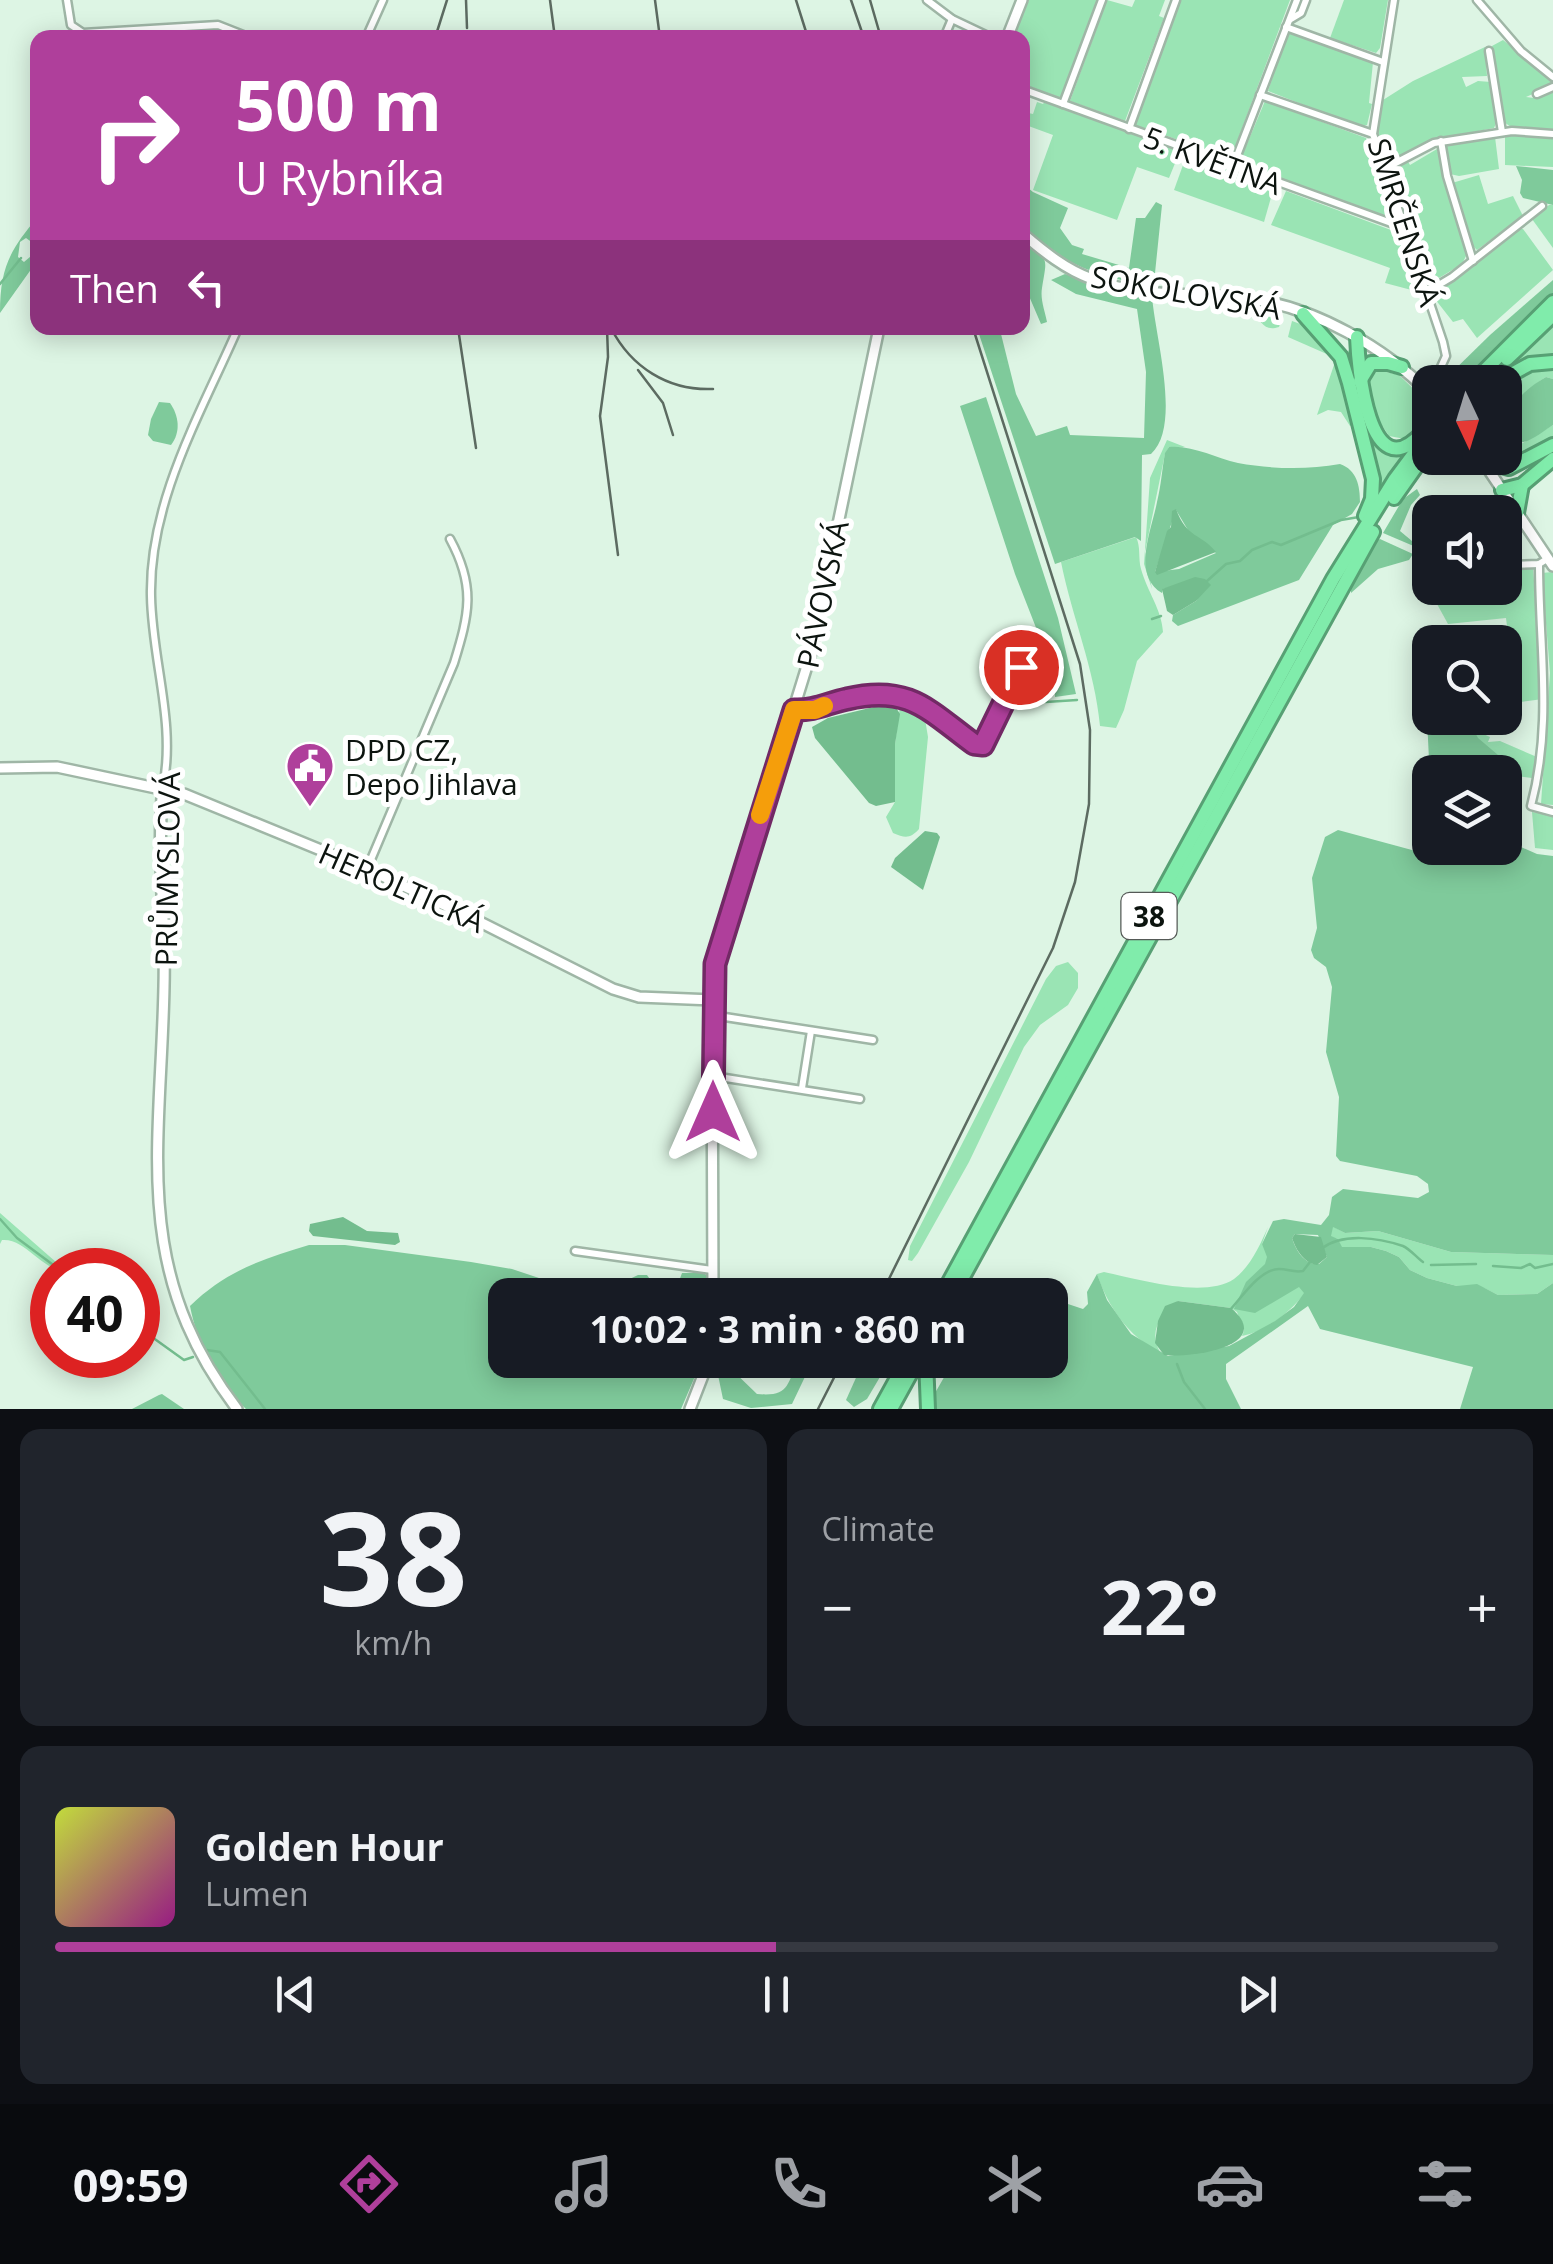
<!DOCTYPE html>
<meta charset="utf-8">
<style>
body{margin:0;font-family:"Open Sans",sans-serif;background:#20242c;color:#f1f3f6;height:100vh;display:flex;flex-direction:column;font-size:38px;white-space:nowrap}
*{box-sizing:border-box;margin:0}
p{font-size:32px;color:#9ea1a6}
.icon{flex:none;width:55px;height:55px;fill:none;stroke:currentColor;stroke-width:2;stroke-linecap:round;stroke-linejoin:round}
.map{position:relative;height:1409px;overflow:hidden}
.sheet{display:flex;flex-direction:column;gap:20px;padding:20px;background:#0d0f14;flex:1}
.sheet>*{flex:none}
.guide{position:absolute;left:30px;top:30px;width:1000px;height:305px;border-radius:20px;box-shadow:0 5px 25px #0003;background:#af3f9b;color:#fff;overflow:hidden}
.needle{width:65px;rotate:176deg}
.tools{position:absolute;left:1412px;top:365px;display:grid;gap:20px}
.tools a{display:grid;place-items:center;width:110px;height:110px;border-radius:20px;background:#171b24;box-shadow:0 5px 25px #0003;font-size:50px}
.speed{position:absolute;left:30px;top:1248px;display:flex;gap:20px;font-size:50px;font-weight:700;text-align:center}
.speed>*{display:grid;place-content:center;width:130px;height:130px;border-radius:50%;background:#171b24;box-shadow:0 5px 25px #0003;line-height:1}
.speed .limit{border:15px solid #d22;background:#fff;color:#111}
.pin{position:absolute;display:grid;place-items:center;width:85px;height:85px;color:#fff;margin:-42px;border:5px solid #fff;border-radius:50%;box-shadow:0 2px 10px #0007}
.me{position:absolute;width:110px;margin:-55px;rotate:0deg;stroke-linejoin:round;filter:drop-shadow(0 0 8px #0008)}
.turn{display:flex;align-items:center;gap:35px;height:210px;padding:0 40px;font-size:45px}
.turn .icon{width:130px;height:130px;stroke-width:2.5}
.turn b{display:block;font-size:70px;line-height:85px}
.then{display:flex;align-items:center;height:95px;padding:0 40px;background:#0003;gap:20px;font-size:38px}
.big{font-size:75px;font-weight:700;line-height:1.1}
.sheet .widget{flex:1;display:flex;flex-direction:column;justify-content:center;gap:15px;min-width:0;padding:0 35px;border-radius:20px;background:#20242c}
.sheet .dial{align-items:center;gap:0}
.dial b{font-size:130px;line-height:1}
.song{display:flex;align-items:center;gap:30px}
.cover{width:120px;height:120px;border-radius:15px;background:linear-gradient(135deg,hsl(70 70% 55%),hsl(310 70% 35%))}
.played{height:10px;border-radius:5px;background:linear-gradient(90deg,#af3f9b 50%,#363941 50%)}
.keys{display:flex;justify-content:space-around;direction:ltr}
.heat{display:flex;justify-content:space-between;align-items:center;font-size:55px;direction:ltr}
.sheet .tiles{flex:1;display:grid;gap:20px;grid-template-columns:1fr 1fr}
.widget:last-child{grid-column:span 2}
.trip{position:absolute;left:488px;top:1278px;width:580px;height:100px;border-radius:20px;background:#171b24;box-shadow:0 5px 25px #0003;font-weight:700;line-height:100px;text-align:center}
.tabs{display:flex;height:160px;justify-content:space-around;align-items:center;background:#090b0e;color:#9ea1a6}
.tabs .icon{width:70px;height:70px}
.tabs .current{color:#af3f9b}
.tabs b{font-size:45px;color:#f1f3f6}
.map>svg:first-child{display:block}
</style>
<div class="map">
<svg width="1553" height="1409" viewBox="0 0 1553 1409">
<rect width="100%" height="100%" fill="#ddf5e4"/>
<!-- green -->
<g fill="#9ae4b4">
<polygon points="1029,0 1097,0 1061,98 1023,84 1022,38 1014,37"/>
<polygon points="1107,0 1132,7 1135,0 1165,0 1159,16 1164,18 1125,121 1070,101"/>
<polygon points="1180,0 1290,0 1231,158 1135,125"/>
<polygon points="1344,0 1388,0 1380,48 1376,53 1330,38"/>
<polygon points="1290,32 1373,62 1369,103 1372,104 1367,125 1360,127 1268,91 1286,36"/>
<polygon points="1503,40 1551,78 1553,85 1526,97 1534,98 1553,90 1553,130 1511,127 1504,122 1492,46"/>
<polygon points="1485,47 1487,76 1462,77 1466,87 1478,81 1491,82 1497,121 1494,128 1432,140 1387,163 1378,132 1383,100 1413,81"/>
<polygon points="1045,101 1180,151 1169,178 1137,167 1117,220 1033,190 1053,135 1023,124 1024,112 1033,114 1037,102 1043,104"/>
<polygon points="1265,101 1366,138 1394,216 1387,218 1239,163"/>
<polygon points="1521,134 1553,137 1553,167 1505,165 1505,136"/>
<polygon points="1495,137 1499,169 1459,176 1450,174 1445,148 1447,144"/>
<polygon points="1437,149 1467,254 1462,264 1434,281 1426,275 1389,168 1407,160 1410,165"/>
<polygon points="1187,154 1274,187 1264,222 1174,190"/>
<polygon points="1479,175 1488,204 1513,196 1523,216 1477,250 1472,245 1452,183"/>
<polygon points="1286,191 1399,233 1420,285 1419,292 1385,283 1390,268 1271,225"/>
<polygon points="1549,205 1553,205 1553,248 1532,219"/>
<polygon points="1518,229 1523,229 1553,270 1477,338 1463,319 1453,322 1435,299 1435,293"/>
<path d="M1257 307 1273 310 1282 318 1279 327C1263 332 1262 321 1253 312Z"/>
<polygon points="1292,321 1306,326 1329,355 1288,337"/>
<polygon points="1553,327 1553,354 1514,363"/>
<polygon points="1353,346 1370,433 1409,452 1379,494 1348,363 1347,352"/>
<polygon points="1335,362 1338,365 1354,425 1350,426 1341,412 1328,410 1317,415"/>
<path d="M1536 367 1553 368V379L1546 377C1533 385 1516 399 1512 413 1510 419 1509 424 1505 428V384Z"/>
<polygon points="1378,370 1399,375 1430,405 1430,415 1405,439 1389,436 1375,415 1369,380"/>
<path d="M1553 425V438C1537 449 1517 463 1497 458H1505V440L1521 444Z"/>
<polygon points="1167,440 1185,447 1169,447 1165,454 1145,552 1152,589 1144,564 1150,478"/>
<path d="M1136 537C1141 547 1138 558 1141 569 1147 591 1162 610 1163 632L1137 661 1124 710 1116 728 1100 726C1095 670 1072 617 1061 562Z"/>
<polygon points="1533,567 1543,699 1514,703 1512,685 1505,685 1505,659 1511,657 1506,618 1448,624 1437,604 1448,588 1505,588 1505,568"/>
<polygon points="1552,572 1553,573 1553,805 1541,804 1550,673 1542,573"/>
<path d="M909 704 924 713 928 737 919 829C910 839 905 838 893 833L886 817 895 802V744L900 706Z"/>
<polygon points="1471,724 1477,731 1490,737 1488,742 1500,741 1537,757 1532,778 1484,772 1481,750"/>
<polygon points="1532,812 1553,815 1553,850 1535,848"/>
<polygon points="1068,962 1078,973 1078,988 1068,1005 1040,1025 1024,1047 969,1162 918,1253 912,1261 908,1260 910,1246 1046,979 1056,966"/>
<path d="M0 1213 65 1270C40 1270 26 1238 2 1240L0 1244Z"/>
<polygon points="1332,1226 1345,1233 1378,1231 1451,1252 1553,1255 1553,1283 1537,1294 1498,1295 1484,1288 1457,1286 1427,1278 1410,1270 1399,1257 1386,1251 1371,1247 1341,1247 1338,1239 1330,1237"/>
<path d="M1268 1227 1262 1244 1278 1252 1305 1293C1289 1313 1267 1331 1242 1336L1244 1331 1237 1312 1231 1308 1178 1301C1161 1314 1148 1331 1160 1352 1129 1338 1107 1305 1097 1274L1104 1272C1137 1279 1205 1299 1234 1279 1251 1266 1260 1245 1268 1227Z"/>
</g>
<!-- forest -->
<g fill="#7fca9b" fill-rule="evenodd">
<polygon points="1516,166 1553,170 1553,205 1523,198 1520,193 1522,180"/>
<path d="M1022 183 1033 192 1068 208 1060 228 1072 245 1084 249 1082 254 1129 268 1136 218H1145L1156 202 1162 205 1155 273 1138 284C1089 273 1060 262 1023 227Z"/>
<path d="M37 218V246L26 238 20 242 18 257 24 262 37 251V261L0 313C0 269 9 251 37 218Z"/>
<path d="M1022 240C1050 261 1047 256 1042 288 1040 299 1045 311 1047 322L1041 324 1026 289 1023 290Z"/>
<path d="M1065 274 1110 289 1152 296C1155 337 1182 426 1151 454L1142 455 1141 541 1135 537 1055 564 977 328H997L1001 334 1016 394 1036 436 1067 426 1070 435 1144 438 1146 372 1137 309 1076 294 1051 280Z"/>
<polygon points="1553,280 1553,295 1461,382 1442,382 1490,335"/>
<path d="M1546 377 1553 379V425C1539 434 1522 450 1505 440V428C1512 420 1510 414 1515 405 1521 393 1534 384 1546 377Z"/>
<path d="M986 397 1058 618 1076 694 1055 697 1054 678C1037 666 1031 686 1020 697L1012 696 1026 665 1042 643 1015 574 960 406Z"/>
<path d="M159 402 170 403C179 416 181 432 171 445L153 441 148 435 151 419Z"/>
<path d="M1169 447C1193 445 1215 458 1238 463 1271 469 1307 470 1340 464 1357 470 1360 486 1360 502L1352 514 1333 525 1299 580 1178 626 1172 621 1173 615 1196 601 1203 591 1191 581 1163 589 1162 593C1131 575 1152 529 1157 502 1161 486 1162 470 1165 453ZM1176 510 1191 535 1216 553 1179 569 1155 572Z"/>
<polygon points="1417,489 1420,495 1411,505 1400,531 1412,541 1430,546 1430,553 1383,533 1403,499"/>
<polygon points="1380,539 1413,554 1409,560 1378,569 1351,593 1351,584 1374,542"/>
<polygon points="1426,697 1430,697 1430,718 1467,718 1478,738 1498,755 1502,772 1430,772 1430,781"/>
<path d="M1338 830 1423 853 1432 848H1505L1507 841 1537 854 1553 856V1255L1451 1252 1378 1231 1345 1233 1333 1227 1331 1236 1338 1239 1342 1247H1371L1386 1251 1399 1257 1410 1270 1427 1278 1457 1286 1477 1284 1498 1295 1537 1294 1553 1283V1409H1460L1473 1367 1320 1329 1308 1306 1226 1364V1379L1241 1409H935V1393L954 1360H1050V1298L1083 1309 1088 1304 1087 1292 1097 1274 1107 1300 1131 1334 1168 1356 1229 1346 1275 1321 1294 1307 1304 1293 1299 1287 1255 1313 1234 1309 1246 1282 1265 1264 1267 1257 1262 1244 1273 1221 1284 1219 1321 1225 1329 1215 1332 1197 1343 1189 1418 1198 1429 1192 1428 1184 1417 1176 1340 1161 1336 1156 1339 1097 1326 1052 1332 987 1326 967 1314 958 1311 950 1317 928 1312 878 1325 837ZM1295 1234 1318 1235 1327 1257 1319 1264C1305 1265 1296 1251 1292 1238Z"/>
<path d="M309 1245H345L471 1262 512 1269 545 1280H577L611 1288 638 1275H647L661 1295H674L682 1273H704L708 1277 707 1295H505V1360H702L681 1409H246C218 1382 197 1344 190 1306 226 1271 262 1259 309 1245Z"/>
<path d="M798 1360H813L792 1404 751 1408 723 1399 718 1375 720 1365 729 1367 757 1394C789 1397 787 1385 798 1360Z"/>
<polygon points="864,1360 890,1360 867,1399 854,1407 846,1400"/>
<polygon points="162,1394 184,1409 132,1409 159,1395"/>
</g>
<!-- water -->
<g fill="#73bd8e">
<path d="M1176 509C1187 539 1201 533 1216 552L1157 575 1155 572 1167 531 1171 527 1172 511Z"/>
<polygon points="1195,577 1205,579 1211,585 1196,601 1173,615 1167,611 1162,589"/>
<polygon points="878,706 895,706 900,714 895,744 895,802 876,806 869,803 815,738 812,727 828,718"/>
<polygon points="925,831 937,833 940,837 923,890 891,867 895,858"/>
<polygon points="343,1217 367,1231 398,1233 400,1242 395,1245 313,1236 309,1231 310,1224"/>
<path d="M1295 1234 1321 1237 1327 1257 1317 1265C1304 1263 1296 1250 1292 1238Z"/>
<path d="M1178 1301 1231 1308C1277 1347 1188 1358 1164 1355L1155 1343 1158 1321 1165 1306Z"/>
</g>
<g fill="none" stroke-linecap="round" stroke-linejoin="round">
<!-- stream -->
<g stroke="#73bd8e" stroke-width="2.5">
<polyline points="0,284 21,258"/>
<polyline points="1207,581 1226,564 1240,561 1252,550 1272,542 1281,545 1341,520 1359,517"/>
<polyline points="1152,619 1161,616"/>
<polyline points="1011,698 1046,702 1077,700"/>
<polyline points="0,1219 17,1238 60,1270"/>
<path d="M1321 1249C1343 1232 1379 1238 1403 1246 1410 1249 1417 1258 1423 1262"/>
<polyline points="1431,1265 1476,1264"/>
<polyline points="1493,1266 1521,1268 1530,1264 1535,1268 1553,1264"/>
<path d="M1230 1310C1242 1297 1260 1269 1279 1269 1288 1269 1294 1273 1303 1271L1310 1262"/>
<polyline points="138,1327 184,1360 193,1357"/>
<polyline points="207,1350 220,1352 265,1409"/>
<polyline points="1177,1364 1184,1382 1205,1409"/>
</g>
<!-- street casing -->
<g stroke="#9fb6a6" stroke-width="11">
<g id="street">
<polyline points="67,0 71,25 83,33 218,25 251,38"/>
<polyline points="927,0 952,19 992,38"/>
<polyline points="1394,0 1373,134 1443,342 1446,356 1434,382"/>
<polyline points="1477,0 1521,51 1553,77"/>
<polyline points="1291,19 1301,13 1306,0"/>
<polyline points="1286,27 1383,62"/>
<polyline points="366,38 383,0"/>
<polyline points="944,38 952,19"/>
<polyline points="1489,51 1502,132"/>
<polyline points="1022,89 1405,228"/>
<polyline points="1537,94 1553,87"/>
<polyline points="1260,95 1373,134"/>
<polyline points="1063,104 1102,0"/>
<polyline points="1129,129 1176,0"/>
<polyline points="1441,141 1447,176 1473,261"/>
<polyline points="1233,166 1297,0"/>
<polyline points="1384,169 1434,143 1512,131 1553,134"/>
<polyline points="1427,292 1452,277 1542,206"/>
<path d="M1539 564C1539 648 1553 723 1531 806L1553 812"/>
<polyline points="1505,565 1539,564 1547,559"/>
<path d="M794 710C814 711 828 703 847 699 909 684 929 711 974 744L983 745 1021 667"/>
<path d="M163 787C176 723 152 661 151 596 149 501 201 413 238 328"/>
<path d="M367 869 454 663C469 614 476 587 450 539"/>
<polyline points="712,1015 873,1040"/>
<polyline points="713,1076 860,1099"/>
<polyline points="802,1088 811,1031"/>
<polyline points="575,1251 712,1270"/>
</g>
</g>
<!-- secondary casing -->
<g stroke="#9fb6a6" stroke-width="14">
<g id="secondary">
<polyline points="1007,38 1022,0"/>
<path d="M1022 233C1044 252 1065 269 1092 279 1141 299 1200 292 1251 299 1314 307 1386 348 1430 394"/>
<polyline points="1482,460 1553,566"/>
<polyline points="0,768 57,767 184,794 367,869 474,919 613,989 639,997 713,1000"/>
<path d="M163 787C156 853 166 919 164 986 161 1148 130 1269 237 1409"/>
<polyline points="713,1295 712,1015 715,964 811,653 879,328"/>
<polyline points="690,1409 709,1360"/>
</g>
</g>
<!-- highway casing -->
<g stroke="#57a074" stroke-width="18">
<g id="highway">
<polyline points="1303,314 1341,357 1349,383 1373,479 1372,499 1365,516"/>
<path d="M1357 337C1358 365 1368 492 1422 433"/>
<polyline points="1507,359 1553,315"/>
<polyline points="1360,381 1371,363 1388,363 1402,367"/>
<polyline points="1473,382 1553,302"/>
<polyline points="1497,382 1530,364 1553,362"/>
<polyline points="1483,461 1509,468 1553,445"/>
<polyline points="1502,490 1522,485 1553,459"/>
<polyline points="1394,498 1430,447"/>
<polyline points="1517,513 1522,485"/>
<polyline points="942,1295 1333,579 1395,479 1430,432"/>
<polyline points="953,1295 1373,532"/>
<polyline points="926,1360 928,1409"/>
<polyline points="880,1409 907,1360"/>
<polyline points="891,1409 918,1360"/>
</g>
</g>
<!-- street -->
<use href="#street" stroke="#fff" stroke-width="6"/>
<!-- secondary -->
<use href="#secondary" stroke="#fff" stroke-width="9"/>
<!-- highway -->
<use href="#highway" stroke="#80ecab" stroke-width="12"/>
<!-- rail -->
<g stroke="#5c6b61" stroke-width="2.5">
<polyline points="466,0 467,28"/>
<polyline points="550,0 555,38"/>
<polyline points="655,0 660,38"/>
<polyline points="796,0 808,38"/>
<polyline points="851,0 864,38"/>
<polyline points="870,0 881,38"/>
<polyline points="435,38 447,0"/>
<polyline points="458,328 476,448"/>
<polyline points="607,328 608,357 600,416 618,555"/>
<path d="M611 328C631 367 668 391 713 389"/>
<polyline points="638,370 663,403 673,435"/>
<polyline points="881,1295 1053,948 1075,882 1089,804 1090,730 1080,664 973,328"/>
<polyline points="818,1409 843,1360"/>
</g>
</g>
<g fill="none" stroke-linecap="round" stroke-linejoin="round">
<!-- route casing -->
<g stroke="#722965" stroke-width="25">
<path id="route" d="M713 1112 715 964 794 710C814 711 828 703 847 699 909 684 929 711 974 744L983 745 1021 667"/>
</g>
<!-- route -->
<use href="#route" stroke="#af3f9b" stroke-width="18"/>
<!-- slow -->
<polyline stroke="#f59e0b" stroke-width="18" points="760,815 794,710 815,710 824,706"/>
</g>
<!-- icons -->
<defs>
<g id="civic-pin" transform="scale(2.5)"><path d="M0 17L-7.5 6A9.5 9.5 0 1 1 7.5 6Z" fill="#af3f9b" stroke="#fff"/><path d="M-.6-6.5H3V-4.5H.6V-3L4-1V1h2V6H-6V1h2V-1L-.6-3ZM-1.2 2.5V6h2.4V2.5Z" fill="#fff"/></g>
</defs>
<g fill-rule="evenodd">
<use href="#civic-pin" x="310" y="766"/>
</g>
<g text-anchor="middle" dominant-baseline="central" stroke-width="10" stroke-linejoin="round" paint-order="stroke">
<!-- shield labels -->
<rect fill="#fff" stroke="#555a57" stroke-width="2.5" x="1121.5" y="893" width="55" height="46" rx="8"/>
<g font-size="28" font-weight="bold" fill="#0c140f">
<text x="1149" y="916">38</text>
</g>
<!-- street labels -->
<g font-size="30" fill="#0c140f" stroke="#fff">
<text transform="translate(1213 160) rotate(20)">5. KVĚTNA</text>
<text transform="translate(1405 222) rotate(72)">SMRČENSKÁ</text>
<text transform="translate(1186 292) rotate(10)">SOKOLOVSKÁ</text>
<text transform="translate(822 594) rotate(-78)">PÁVOVSKÁ</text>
<text transform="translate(167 869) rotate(-89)">PRŮMYSLOVÁ</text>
<text transform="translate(402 887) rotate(24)">HEROLTICKÁ</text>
</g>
<!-- poi labels -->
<g font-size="30" fill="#0c140f" stroke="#fff" text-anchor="start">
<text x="345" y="749">DPD CZ,<tspan x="345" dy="34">Depo Jihlava</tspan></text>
</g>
</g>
</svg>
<div class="tools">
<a><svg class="needle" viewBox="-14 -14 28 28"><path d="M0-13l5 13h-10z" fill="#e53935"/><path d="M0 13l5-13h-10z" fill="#9ea1a6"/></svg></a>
<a><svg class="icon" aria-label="sound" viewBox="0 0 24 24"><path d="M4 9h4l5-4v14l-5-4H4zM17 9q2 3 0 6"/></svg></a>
<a><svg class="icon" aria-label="search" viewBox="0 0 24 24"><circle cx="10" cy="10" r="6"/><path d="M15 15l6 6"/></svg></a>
<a><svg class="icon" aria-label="layers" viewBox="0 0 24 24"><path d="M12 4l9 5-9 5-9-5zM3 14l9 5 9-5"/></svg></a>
</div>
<div class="speed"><div class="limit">40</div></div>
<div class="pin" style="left:1021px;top:667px;background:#d93025"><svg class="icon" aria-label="arrive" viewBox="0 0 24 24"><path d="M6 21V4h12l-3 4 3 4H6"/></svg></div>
<svg class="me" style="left:713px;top:1112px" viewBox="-20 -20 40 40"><path d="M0-17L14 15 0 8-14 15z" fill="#af3f9b" stroke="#fff" stroke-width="4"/></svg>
<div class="trip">10:02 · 3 min · 860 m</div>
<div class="guide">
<div class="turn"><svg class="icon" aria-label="right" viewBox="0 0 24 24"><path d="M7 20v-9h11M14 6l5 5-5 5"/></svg><div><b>500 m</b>U Rybníka</div></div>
<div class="then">Then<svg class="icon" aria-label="left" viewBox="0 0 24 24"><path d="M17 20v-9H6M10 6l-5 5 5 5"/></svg></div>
</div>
</div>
<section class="sheet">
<div class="tiles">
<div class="widget dial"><b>38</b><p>km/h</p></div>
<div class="widget"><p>Climate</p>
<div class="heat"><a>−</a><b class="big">22°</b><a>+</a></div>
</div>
<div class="widget">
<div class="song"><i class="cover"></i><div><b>Golden Hour</b><p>Lumen</p></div></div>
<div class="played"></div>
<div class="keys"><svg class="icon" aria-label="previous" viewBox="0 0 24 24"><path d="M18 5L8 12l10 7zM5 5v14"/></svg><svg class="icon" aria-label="pause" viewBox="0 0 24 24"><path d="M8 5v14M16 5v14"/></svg><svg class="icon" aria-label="next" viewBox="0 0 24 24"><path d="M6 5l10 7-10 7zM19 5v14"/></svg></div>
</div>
</div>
</section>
<nav class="tabs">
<b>09:59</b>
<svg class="icon current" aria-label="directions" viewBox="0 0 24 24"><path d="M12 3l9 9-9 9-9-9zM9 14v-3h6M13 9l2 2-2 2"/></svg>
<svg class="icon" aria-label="music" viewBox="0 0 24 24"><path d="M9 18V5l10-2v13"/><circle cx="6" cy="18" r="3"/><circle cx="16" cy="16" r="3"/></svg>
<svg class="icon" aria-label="phone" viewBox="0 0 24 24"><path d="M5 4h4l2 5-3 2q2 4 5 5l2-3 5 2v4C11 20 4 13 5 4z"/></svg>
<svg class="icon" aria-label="climate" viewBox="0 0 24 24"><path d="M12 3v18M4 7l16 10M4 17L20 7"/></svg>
<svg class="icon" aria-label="car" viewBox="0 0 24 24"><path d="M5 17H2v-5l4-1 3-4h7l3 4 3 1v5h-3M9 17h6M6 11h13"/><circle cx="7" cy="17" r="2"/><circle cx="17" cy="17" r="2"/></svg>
<svg class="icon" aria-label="filters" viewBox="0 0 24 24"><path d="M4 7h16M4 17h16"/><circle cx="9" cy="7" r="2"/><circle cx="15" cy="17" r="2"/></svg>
</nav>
